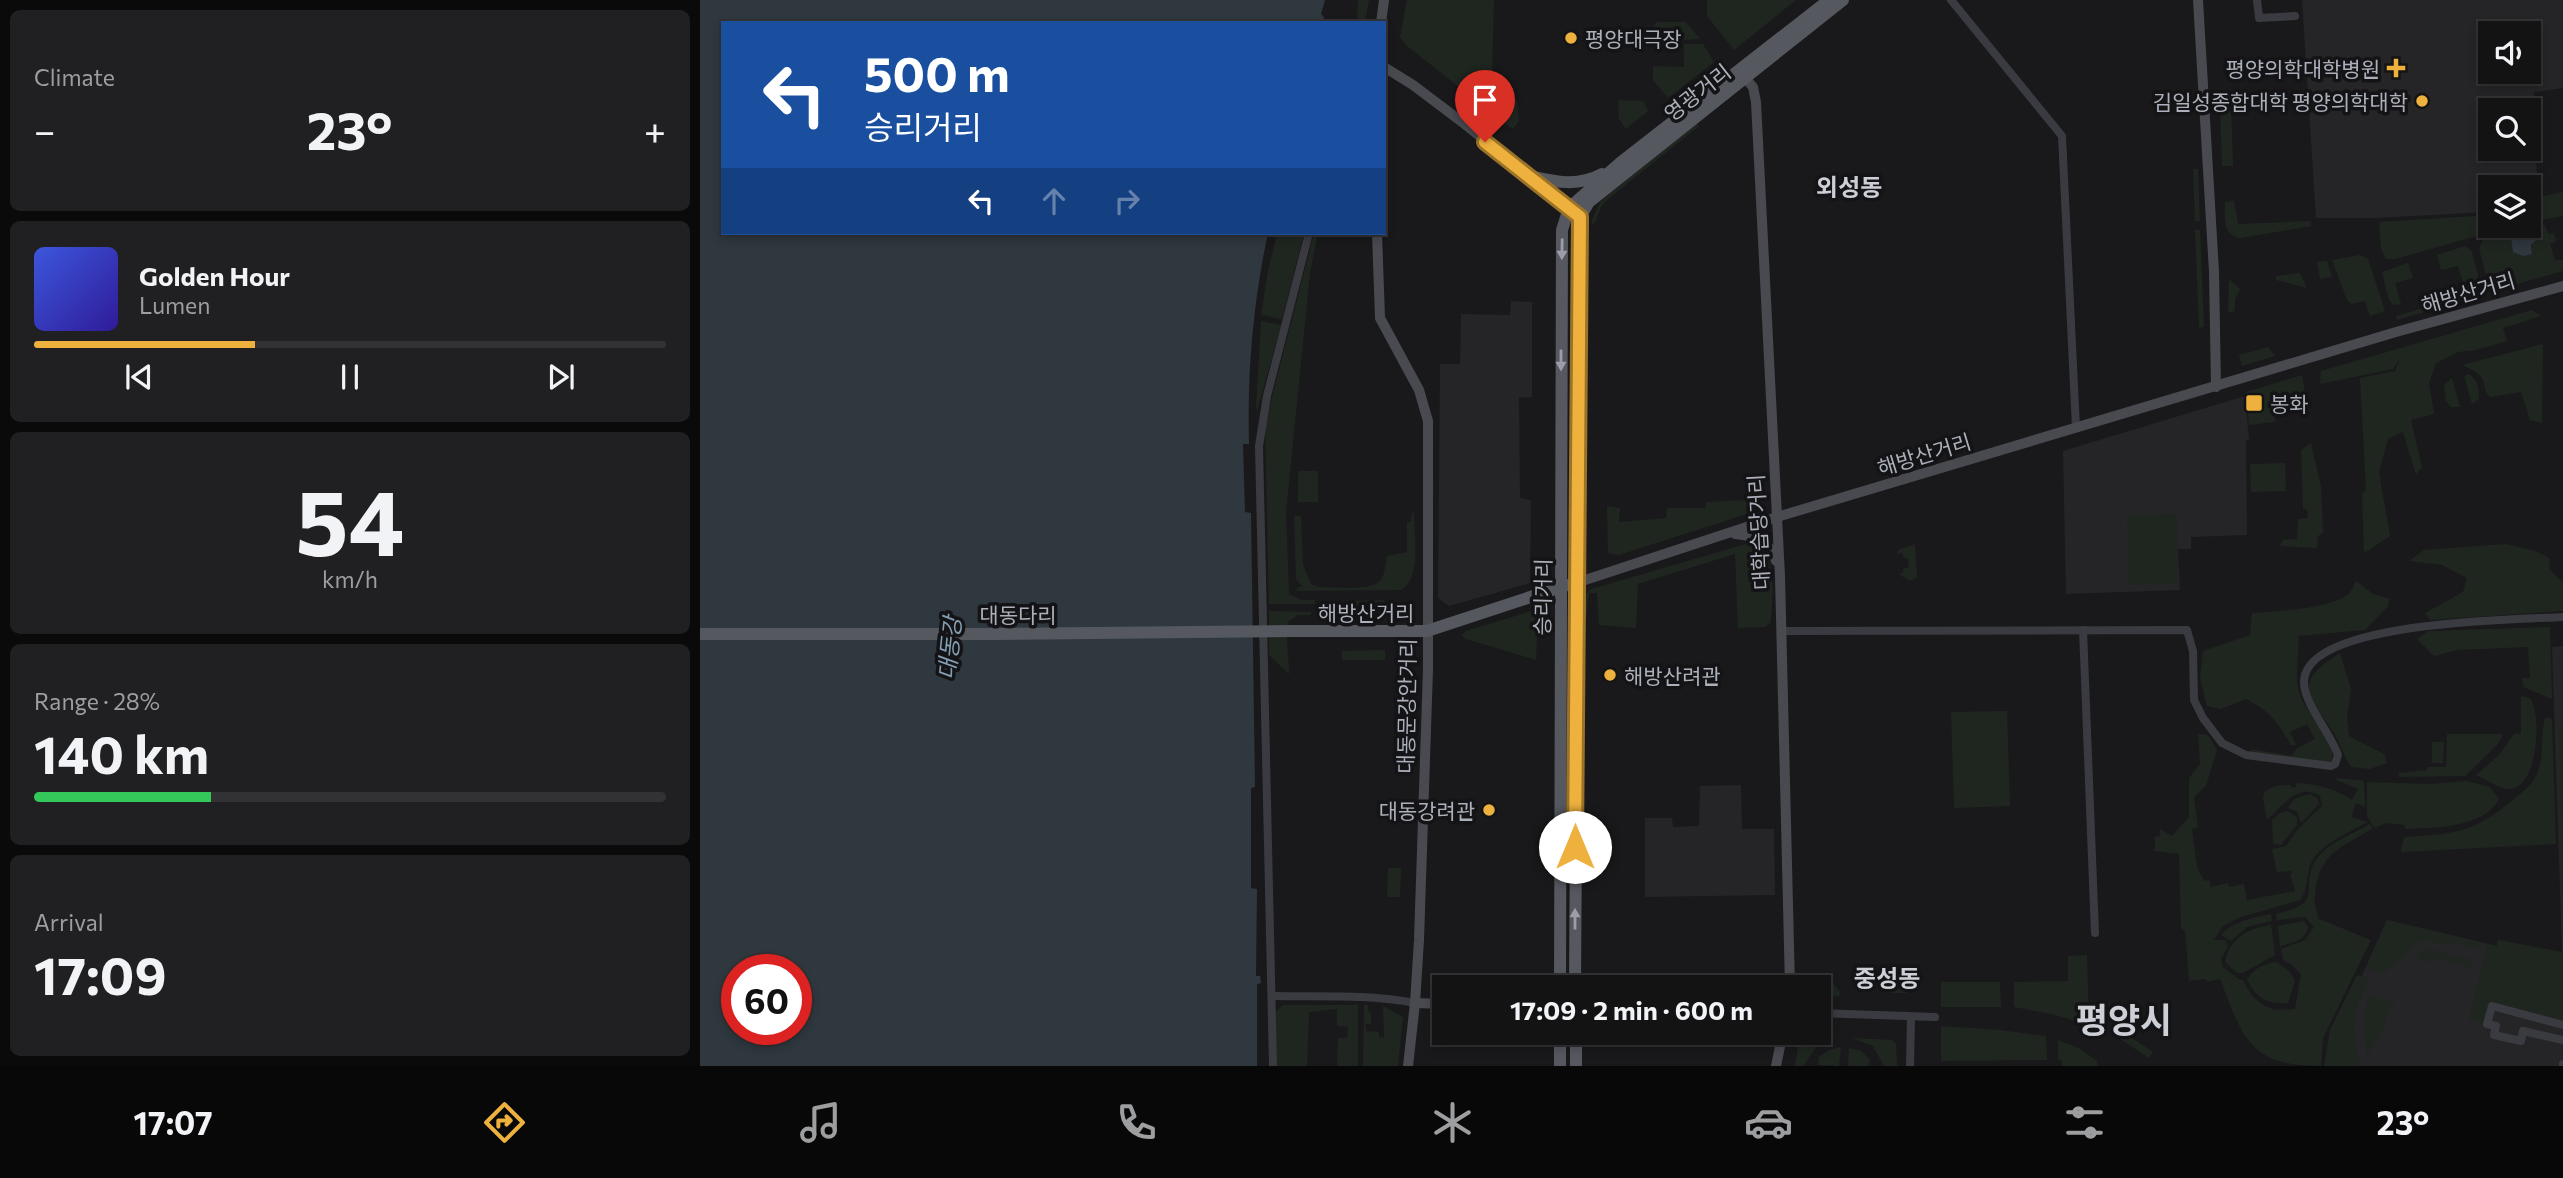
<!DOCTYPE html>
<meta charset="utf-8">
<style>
body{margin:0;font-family:Commissioner,"Noto Sans KR",sans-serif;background:#202022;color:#f1f3f6;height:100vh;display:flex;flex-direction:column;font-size:26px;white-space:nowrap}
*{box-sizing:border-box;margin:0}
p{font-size:23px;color:#9d9ea0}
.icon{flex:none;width:38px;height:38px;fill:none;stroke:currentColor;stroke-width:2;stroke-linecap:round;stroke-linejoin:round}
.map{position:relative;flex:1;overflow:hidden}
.sheet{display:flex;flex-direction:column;gap:10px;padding:10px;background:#0a0a0b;width:700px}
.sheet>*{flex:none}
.hud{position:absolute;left:21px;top:21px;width:665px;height:214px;border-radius:0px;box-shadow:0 4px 10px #0003,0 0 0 2px #323234;background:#1a4fa0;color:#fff;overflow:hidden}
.fabs{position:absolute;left:1778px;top:21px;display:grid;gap:14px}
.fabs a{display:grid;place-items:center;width:63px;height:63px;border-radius:0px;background:#131314;box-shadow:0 4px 10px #0003,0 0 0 2px #323234;font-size:35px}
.speed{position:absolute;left:21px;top:954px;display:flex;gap:14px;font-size:35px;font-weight:700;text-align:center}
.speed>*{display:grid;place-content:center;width:91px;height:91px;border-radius:50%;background:#131314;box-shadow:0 4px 10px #0003,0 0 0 2px #323234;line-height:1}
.speed .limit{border:10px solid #d22;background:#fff;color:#111}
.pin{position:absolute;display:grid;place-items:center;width:60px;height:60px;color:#fff;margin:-72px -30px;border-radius:50% 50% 50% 0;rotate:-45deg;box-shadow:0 0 7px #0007}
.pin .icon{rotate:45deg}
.me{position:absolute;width:77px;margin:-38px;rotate:0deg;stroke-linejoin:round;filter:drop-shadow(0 0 5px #0008)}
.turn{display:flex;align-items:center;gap:24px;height:147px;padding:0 28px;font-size:32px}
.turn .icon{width:91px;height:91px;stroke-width:2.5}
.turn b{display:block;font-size:49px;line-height:60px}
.lanes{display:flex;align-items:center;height:66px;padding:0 28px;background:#0003;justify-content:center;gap:35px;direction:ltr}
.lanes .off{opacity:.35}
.big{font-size:52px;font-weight:700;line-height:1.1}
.sheet .card{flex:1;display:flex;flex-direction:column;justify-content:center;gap:10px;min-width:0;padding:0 24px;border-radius:10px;background:#202022}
.sheet .dial{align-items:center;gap:0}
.dial b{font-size:91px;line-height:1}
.song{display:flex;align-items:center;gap:21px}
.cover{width:84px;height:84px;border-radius:10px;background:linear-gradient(135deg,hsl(230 70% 55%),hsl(250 70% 35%))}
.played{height:7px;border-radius:4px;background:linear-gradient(90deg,#eeb13e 35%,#323234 35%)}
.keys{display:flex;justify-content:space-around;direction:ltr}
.heat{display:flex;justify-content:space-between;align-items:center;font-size:38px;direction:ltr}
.charge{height:10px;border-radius:5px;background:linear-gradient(90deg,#34c759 28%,#323234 0)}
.trip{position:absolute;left:732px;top:975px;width:399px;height:70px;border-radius:0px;background:#131314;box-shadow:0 4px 10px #0003,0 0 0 2px #323234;font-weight:700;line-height:70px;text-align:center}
.menu{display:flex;height:112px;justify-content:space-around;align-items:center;background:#080808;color:#9d9ea0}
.menu .icon{width:49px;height:49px}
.menu .active{color:#eeb13e}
.menu b{font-size:32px;color:#f1f3f6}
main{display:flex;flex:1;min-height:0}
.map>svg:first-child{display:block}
</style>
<main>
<section class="sheet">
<div class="card"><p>Climate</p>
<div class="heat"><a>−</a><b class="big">23°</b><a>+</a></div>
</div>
<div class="card">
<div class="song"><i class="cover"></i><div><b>Golden Hour</b><p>Lumen</p></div></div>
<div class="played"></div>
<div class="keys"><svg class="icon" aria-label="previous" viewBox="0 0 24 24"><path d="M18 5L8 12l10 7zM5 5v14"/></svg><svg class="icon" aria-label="pause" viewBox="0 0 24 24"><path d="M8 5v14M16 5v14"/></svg><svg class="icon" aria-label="next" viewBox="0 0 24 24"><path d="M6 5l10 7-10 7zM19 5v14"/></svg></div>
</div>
<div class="card dial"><b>54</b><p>km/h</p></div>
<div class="card"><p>Range · 28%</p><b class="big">140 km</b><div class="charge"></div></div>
<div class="card"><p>Arrival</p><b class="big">17:09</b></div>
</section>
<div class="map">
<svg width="1863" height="1066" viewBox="0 0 1863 1066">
<rect width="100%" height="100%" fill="#19191b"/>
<!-- built -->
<g fill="#252528" fill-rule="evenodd">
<path d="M1602 0H1863V88L1834 92 1837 180 1814 185V187H1790V212L1675 218H1616ZM1829 33V72H1790V33ZM1829 110V149H1790V110Z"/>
<polygon points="811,301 832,302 832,397 819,398 820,498 831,500 830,583 749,606 738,598 740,364 760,364 761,314 810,315"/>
<polygon points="1545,396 1549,440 1546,440 1547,535 1491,537 1491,549 1478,549 1480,590 1366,594 1363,451"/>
<polygon points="1863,646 1863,1066 1629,1066 1650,1002 1687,920 1797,946 1798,940 1862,952 1852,647"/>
<polygon points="1041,785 1042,829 1074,829 1075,895 945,897 945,818 972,818 973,827 999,826 1000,786"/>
</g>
<!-- green -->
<g fill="#1f2620">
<polygon points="658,0 669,0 665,23 657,23"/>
<polygon points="707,0 794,0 792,73 769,95 706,45 700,37"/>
<polygon points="1007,0 1096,0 1034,50 1007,16"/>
<polygon points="957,22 986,22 1000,39 984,40 983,34 954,33 953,27"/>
<polygon points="984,44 1003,44 1014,62 968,98 953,80 953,66 984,67"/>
<polygon points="798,100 817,100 819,121 813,129 788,111"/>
<polygon points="918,100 943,101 948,111 926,129 919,119"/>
<polygon points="1520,107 1531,107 1533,166 1522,166"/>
<polygon points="997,123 999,126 908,199 902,205 894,224 891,223 899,204 906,197"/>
<polygon points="1493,169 1498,169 1500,221 1495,221"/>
<polygon points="1863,192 1863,216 1829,222 1829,199"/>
<path d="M1534 201 1538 224 1610 221 1611 226 1540 238C1522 234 1525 217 1525 202Z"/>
<polygon points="1790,215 1790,226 1812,226 1695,259 1686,259 1681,249 1679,222"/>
<polygon points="1845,225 1848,234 1854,233 1856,241 1850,244 1855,260 1863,260 1863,271 1803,288 1801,283 1789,285 1779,249 1784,238 1809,232 1813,241 1832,254 1831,235 1828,235 1827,229"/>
<polygon points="1495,230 1500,230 1504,327 1499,328"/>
<polygon points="577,233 604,233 582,319 561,315 567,276"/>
<polygon points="614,233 618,233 610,273 586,512 589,594 601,600 615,600 615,604 569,604 565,425"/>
<polygon points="1765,246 1771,250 1778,275 1777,280 1764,286 1758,266 1741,270 1737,255"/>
<polygon points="1660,255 1668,259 1670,265 1685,311 1670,316 1665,301 1651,304 1647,300 1632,260"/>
<polygon points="1627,261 1632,277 1620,279 1617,262"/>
<polygon points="1708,263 1713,278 1695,283 1701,304 1693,305 1689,300 1682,272"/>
<polygon points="1600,273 1607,288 1576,280 1576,276"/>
<polygon points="1529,279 1540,289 1535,299 1535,311 1528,313"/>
<polygon points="1782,291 1783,295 1697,320 1696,316"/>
<polygon points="1832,310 1841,316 1803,328 1807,341 1776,350 1758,352 1736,363 1729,383 1734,414 1711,420 1722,467 1716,475 1703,432 1688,439 1679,472 1690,536 1664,553 1662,493 1666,490 1660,378 1695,371 1700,358 1693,369 1620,384 1621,371"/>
<polygon points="561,321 581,325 557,411 556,408"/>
<path d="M1843 344 1842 423 1830 420 1821 392 1790 397C1783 391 1786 387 1783 380 1779 372 1769 368 1762 365Z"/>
<polygon points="1568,347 1575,356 1542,366 1539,355"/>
<path d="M1769 374C1778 381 1779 388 1779 399L1772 404 1764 376Z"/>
<polygon points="1602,375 1605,392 1573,397 1575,422 1549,425 1546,392"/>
<polygon points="1752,378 1760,407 1751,407 1746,401 1744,385"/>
<polygon points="1611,443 1621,487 1623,533 1618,536 1617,548 1580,546 1583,540 1597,539 1598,519 1608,518 1607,509 1603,509 1601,450"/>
<polygon points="1585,463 1586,491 1551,492 1550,464"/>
<rect x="598" y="471" width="20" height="31"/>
<polygon points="1056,492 1060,497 1058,506 1050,513 919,555 908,553 907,506 920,508 919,522 966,518 967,508 1005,508 1006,502 1046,500"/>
<path d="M712 513H714C714 535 722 578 701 590L597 591V588L602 586 596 579 594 516H601L603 565 611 584 618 587C631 587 669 591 679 582 685 577 685 564 687 556L707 552V522H711Z"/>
<polygon points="1477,514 1478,583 1429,585 1427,515"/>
<path d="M1053 542C1078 548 1072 602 1071 622L1065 627 1038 628 1035 554 938 584 936 628 899 625 897 593H889L884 640C884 626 878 598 891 589Z"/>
<polygon points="1215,544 1217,578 1210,581 1198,574 1203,573 1203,569 1209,567 1208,558 1204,558 1202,553 1197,554 1198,550"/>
<polygon points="1806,544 1836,551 1849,558 1850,570 1863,582 1863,611 1730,620 1725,613 1763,592 1767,578 1742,565 1709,561 1724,550"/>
<path d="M1656 581 1673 594 1690 599 1688 606 1665 630 1598 636C1600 655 1593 679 1601 697 1608 716 1639 739 1631 761L1627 763 1572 757 1551 752V749L1592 756 1596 749 1615 739 1607 724 1590 732 1596 745H1591C1578 723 1570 711 1546 699L1521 709 1507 706 1500 678 1503 651 1550 635 1552 613C1574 612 1631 608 1647 595 1651 593 1654 585 1656 581Z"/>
<polygon points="684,600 684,611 642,612 642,601"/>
<polygon points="838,609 836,660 766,639 762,635 766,631"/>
<path d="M569 611 611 612V615H598L588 622C585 640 589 656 589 674L569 655Z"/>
<polygon points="1850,627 1852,699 1823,687 1822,678 1830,678 1828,647 1757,650 1734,656 1717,639 1728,631"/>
<polygon points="685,650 685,660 642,660 642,651"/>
<path d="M1640 653 1651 689 1647 718 1649 736 1684 754 1687 763 1670 769 1651 767C1644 756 1640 744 1634 733 1627 720 1605 700 1609 684 1612 671 1629 660 1640 653Z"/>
<path d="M1821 696 1830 698C1842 715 1838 784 1812 789 1802 791 1786 779 1776 775L1799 755 1814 734 1821 733Z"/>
<polygon points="1307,711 1310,806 1254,808 1251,712"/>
<path d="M1845 717 1852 719 1856 844 1701 852 1704 837C1755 834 1773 833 1814 799 1822 792 1832 785 1836 776 1845 758 1840 735 1845 717Z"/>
<polygon points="1859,729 1863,729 1863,900"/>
<path d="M1498 734 1508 735 1517 750 1506 786 1494 797 1498 827 1492 829 1497 867 1504 881 1509 880 1511 887 1528 883 1529 887 1544 884 1547 900 1595 891 1590 874 1593 873 1591 871 1577 872 1572 849 1586 846 1598 829 1622 806 1620 796C1597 782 1582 807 1567 820L1563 798 1564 792 1575 786 1591 785V788L1596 787V783C1617 784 1634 788 1652 800L1658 789 1636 780 1637 778 1664 781 1665 807 1656 803 1651 817 1668 822C1649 833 1615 845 1609 869 1606 881 1608 890 1600 900L1541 917 1523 926 1514 940H1526L1528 947 1521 958 1523 967 1540 980H1543L1552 996 1563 1005 1575 1010 1595 1009 1601 974 1592 965 1583 960 1581 949 1605 940 1614 927 1605 917 1577 920 1576 914C1628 902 1598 888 1616 860 1627 843 1653 834 1670 824L1673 828C1645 846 1622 851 1616 886 1614 899 1614 906 1619 919L1671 940 1623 1038 1621 1066C1549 1066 1543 1038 1520 979L1507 982 1506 979 1489 981 1485 931 1481 928 1479 854 1455 851V837L1460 836V829L1472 836 1489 817V778L1500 764Z"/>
<polygon points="1747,734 1803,734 1798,744 1765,776 1699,777 1698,773 1727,770 1727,767 1746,767"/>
<polygon points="1732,742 1744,742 1743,763 1732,763"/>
<path d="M1766 781 1790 787 1799 799C1785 828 1732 828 1705 829V825L1686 823 1675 828 1667 817V782L1731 784Z"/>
<polygon points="1610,794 1617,798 1619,804 1601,823 1597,812 1588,808 1594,799"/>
<polygon points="1588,811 1597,817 1597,825 1581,845 1573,844 1572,820 1580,813"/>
<polygon points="688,868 701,868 700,897 687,897"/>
<path d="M1571 914 1572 921 1547 927 1531 941 1521 935C1533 921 1553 918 1571 914Z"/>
<polygon points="1687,920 1780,942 1777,948 1749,942 1746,945 1723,940 1684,973 1678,973 1666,967"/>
<path d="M1604 921 1608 927C1606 941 1592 943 1580 946L1578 926Z"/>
<path d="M1571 925 1575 955 1543 973H1537L1525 962C1528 939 1550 927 1571 925Z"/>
<polygon points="1798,940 1863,953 1863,1025 1793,1007 1787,1024 1769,1020 1787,944 1797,946"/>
<polygon points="1729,949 1771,960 1773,968 1733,958 1731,962 1714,958 1723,951"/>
<polygon points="1387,955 1389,1025 1352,1014 1314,1007 1314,982 1368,981 1368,956"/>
<path d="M1577 962 1590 972 1595 981 1588 1003C1568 1005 1556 998 1547 980 1552 969 1565 963 1577 962Z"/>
<polygon points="1194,975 1209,977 1208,993 1185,993 1185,982"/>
<path d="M1657 975 1667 977 1669 983C1650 1014 1653 1029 1660 1064L1659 1066H1624L1630 1030Z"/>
<polygon points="1241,982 1300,982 1301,1007 1241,1007"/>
<polygon points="1121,983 1133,983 1140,992 1139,996 1118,997 1118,987 1115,987"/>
<polygon points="1669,997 1694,1002 1694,1005 1689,1010 1684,1028 1667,1055 1663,1012"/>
<polygon points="583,1005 658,1005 658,1066 637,1066 638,1038 647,1038 648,1027 637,1026 637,1009 609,1012 607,1066 576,1066 576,1012"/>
<polygon points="664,1005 668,1005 668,1011 671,1012 671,1024 666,1024 666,1031 679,1032 679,1038 684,1037 683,1006 703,1017 698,1066 663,1066"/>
<polygon points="1241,1026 1300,1030 1346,1036 1347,1060 1241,1061"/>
<polygon points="1417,1028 1453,1052 1449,1058 1413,1034"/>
<polygon points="1104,1036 1136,1037 1117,1046 1103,1066 1095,1066 1099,1041"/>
<polygon points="1152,1038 1193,1040 1196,1044 1197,1066 1184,1066 1173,1046"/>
<polygon points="1358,1040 1379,1048 1397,1061 1398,1066 1362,1066 1361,1060 1358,1060"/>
<polygon points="1141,1047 1139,1066 1118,1065 1119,1057 1129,1050"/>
<polygon points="1149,1048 1161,1051 1170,1060 1168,1066 1148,1066"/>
</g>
<!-- water -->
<g fill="#2f383f" fill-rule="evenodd">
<path d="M0 0H625L621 14 624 17 622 23H23V233H568C553 303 547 372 549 444H543L545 512 551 513 555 787 551 788V888L557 889 556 976H560L561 983 557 984V1066H0ZM37 970H96V1029H37Z"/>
<polygon points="1828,235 1837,239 1831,245 1832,254 1823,256 1813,252 1811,237"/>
</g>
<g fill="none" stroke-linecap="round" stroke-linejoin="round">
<!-- street -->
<g stroke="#3a3b40" stroke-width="8">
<polyline points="1251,0 1362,136 1376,428"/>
<polyline points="1557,0 1559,18 1595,16"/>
<polyline points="1383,630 1395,933"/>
<path d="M1082 631 1487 630 1493 651 1494 700 1503 718 1522 743 1546 755 1631 766 1635 764 1638 755C1630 732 1604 704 1604 682 1604 620 1819 620 1863 617"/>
<path d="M572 996C620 997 669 994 715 1003"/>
<polyline points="1118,1013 1235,1017"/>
<polyline points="1863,1025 1792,1006 1787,1024 1796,1026 1794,1035 1821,1041 1823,1031 1863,1040"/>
<polyline points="573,1066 559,446 567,396 609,233"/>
<polyline points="1210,1066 1211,1017"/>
<polyline points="1863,1066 1863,1064"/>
</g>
<!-- secondary -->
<g stroke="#484a50" stroke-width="10">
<polyline points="1498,0 1514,272 1516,387"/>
<polyline points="681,23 684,0"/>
<polyline points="684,67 713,85 766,125 880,217"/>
<polyline points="1045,78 1053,87 1056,102 1080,576 1090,987"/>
<polyline points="677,233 680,318 719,390 728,421 728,669 719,940 715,1003 708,1066"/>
<path d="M1035 534C1055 536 1070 540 1076 561"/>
<polyline points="876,583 1077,517 1696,332 1863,286"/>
<polyline points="715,1003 744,1004"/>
<polyline points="1076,1066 1083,1032"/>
</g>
<!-- primary -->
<g stroke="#56585f" stroke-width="12">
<path d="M825 175C852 181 876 188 902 174"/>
<polyline points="594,631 727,631 867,585"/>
<polyline points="0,634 290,634"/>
<polyline points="860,987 862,230 869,208 920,163 1129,0"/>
<polyline points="875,987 880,217 889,202 1143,0"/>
<polyline points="860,1032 860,1066"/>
<polyline points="876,1032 876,1066"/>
</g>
<!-- primary-bridge -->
<polyline stroke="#56585f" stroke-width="12" points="290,634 594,631"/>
</g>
<!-- one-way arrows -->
<defs><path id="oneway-solid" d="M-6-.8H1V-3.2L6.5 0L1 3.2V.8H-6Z" transform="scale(1.75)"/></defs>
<g fill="#9b9ea8">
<use href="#oneway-solid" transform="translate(862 249) rotate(91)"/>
<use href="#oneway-solid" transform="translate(861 360) rotate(90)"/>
<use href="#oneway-solid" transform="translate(875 919) rotate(-90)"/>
</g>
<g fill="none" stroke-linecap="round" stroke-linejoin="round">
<!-- route casing -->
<g stroke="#9b7328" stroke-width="18">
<polyline id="route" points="785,142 880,217 875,847"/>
</g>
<!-- route -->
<use href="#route" stroke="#eeb13e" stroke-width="12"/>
</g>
<!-- markers -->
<g fill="#eeb13e" stroke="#141416" stroke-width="2.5">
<circle cx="871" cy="38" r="7"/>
<path d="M1692.5 57.5h7v7h7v7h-7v7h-7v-7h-7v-7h7z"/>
<circle cx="1722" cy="101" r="7"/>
<rect x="1545" y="394" width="18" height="18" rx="3.5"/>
<circle cx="910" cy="675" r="7"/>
<circle cx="789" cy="810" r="7"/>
</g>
<g text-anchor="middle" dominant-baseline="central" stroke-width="7" stroke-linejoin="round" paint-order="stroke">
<!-- poi labels -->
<g font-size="21" fill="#acb0ba" stroke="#141416" text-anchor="start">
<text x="885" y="38">평양대극장</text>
<text x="1680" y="68" text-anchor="end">평양의학대학병원</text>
<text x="1708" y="101" text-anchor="end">김일성종합대학 평양의학대학</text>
<text x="1570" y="403">봉화</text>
<text x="924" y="675">해방산려관</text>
<text x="775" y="810" text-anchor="end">대동강려관</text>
</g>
<!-- street labels -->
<g font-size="21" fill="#acb0ba" stroke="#141416">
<text transform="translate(997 92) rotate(-38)">영광거리</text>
<text transform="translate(1768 292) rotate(-16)">해방산거리</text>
<text transform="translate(1224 454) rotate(-17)">해방산거리</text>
<text transform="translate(1058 532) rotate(-93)">대학습당거리</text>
<text transform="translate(842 597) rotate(-89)">승리거리</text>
<text x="666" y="612">해방산거리</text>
<text x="318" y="614">대동다리</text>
<text transform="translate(706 706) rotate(-89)">대동문강안거리</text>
</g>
<!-- water labels -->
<g font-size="23" font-style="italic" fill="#849eb4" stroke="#141416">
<text transform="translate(249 648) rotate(-84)">대동강</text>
</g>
<!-- quarter labels -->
<g font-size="24" font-weight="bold" fill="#cccfd6" stroke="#141416">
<text x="1149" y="186">외성동</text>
<text x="1187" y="977">중성동</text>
</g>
<!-- town labels -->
<g font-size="35" font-weight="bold" fill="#cccfd6" stroke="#141416">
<text x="1424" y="1018">평양시</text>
</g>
</g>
</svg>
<div class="fabs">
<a><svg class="icon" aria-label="sound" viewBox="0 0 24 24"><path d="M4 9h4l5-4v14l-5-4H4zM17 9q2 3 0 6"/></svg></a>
<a><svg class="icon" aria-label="search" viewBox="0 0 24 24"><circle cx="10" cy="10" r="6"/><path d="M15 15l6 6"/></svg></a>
<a><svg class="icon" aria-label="layers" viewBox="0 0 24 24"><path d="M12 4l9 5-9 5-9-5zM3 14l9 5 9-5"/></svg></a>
</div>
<div class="speed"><div class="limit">60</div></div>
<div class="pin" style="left:785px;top:142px;background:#d93025"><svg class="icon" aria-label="arrive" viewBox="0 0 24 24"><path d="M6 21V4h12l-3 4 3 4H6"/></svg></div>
<svg class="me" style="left:875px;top:847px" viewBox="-20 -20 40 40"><circle r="19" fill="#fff"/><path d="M0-13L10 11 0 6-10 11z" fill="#eeb13e"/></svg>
<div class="trip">17:09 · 2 min · 600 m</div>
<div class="hud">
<div class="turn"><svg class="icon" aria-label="left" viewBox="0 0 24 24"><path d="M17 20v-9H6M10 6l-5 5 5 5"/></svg><div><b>500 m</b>승리거리</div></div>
<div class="lanes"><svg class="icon" aria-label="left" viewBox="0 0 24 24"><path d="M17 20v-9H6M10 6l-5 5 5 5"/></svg><svg class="icon off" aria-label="ahead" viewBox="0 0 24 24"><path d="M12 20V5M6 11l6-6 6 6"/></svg><svg class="icon off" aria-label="right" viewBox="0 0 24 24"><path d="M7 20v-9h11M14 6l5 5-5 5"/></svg></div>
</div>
</div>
</main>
<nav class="menu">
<b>17:07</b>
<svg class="icon active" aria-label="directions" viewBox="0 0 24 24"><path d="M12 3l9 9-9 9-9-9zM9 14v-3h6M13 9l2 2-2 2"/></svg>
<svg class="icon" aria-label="music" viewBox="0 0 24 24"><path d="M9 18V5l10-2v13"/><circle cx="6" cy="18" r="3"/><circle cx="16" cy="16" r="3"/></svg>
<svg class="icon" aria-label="phone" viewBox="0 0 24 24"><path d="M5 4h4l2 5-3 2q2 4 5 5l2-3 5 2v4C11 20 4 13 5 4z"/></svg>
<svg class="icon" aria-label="climate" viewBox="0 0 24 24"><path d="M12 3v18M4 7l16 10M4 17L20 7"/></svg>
<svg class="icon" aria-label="car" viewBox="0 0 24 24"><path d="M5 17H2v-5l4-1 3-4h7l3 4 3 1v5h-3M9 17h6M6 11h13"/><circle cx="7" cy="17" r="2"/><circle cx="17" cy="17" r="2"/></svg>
<svg class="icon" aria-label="filters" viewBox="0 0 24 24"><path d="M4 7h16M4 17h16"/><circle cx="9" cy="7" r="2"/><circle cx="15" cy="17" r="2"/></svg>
<b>23°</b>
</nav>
